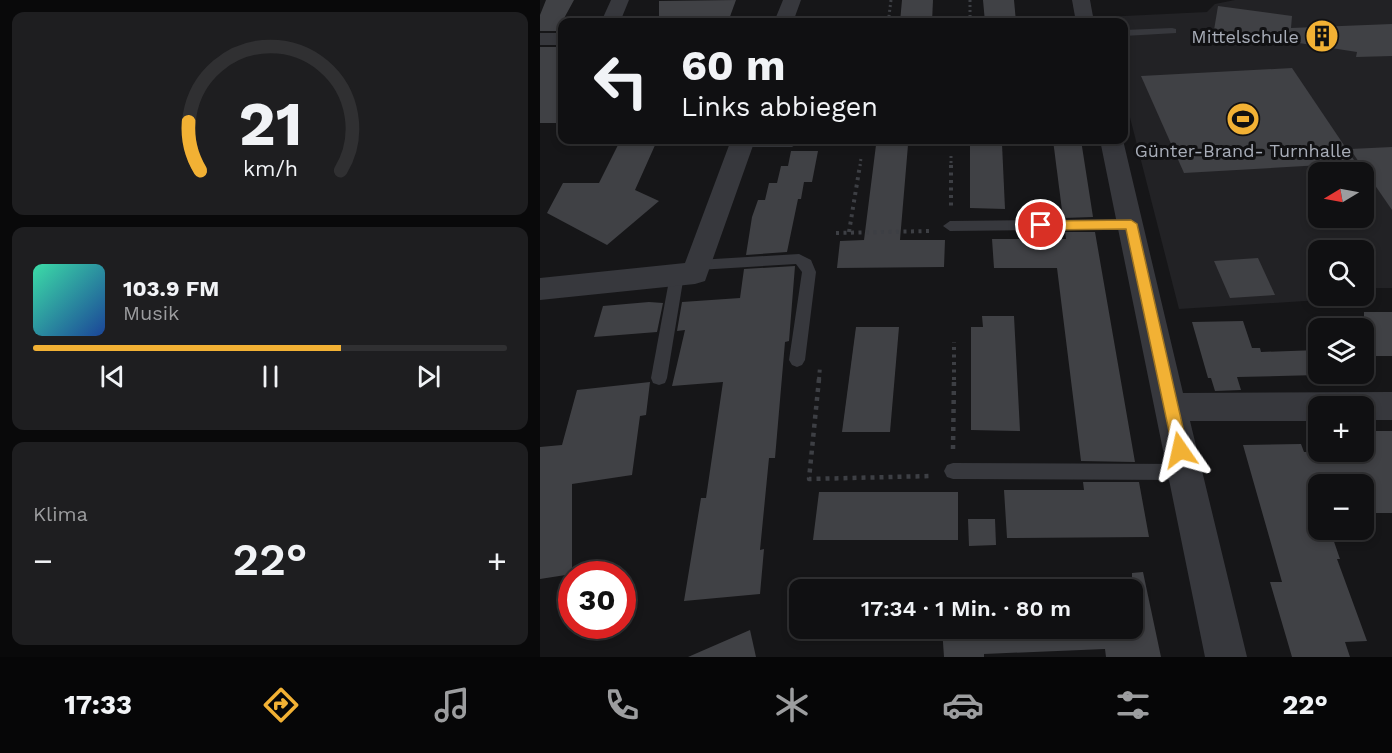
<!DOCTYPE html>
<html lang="de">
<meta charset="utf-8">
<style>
body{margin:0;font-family:"Work Sans",sans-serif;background:#1e1e20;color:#f1f3f6;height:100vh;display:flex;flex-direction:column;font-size:22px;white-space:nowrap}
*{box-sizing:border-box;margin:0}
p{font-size:20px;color:#9c9d9f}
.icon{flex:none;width:33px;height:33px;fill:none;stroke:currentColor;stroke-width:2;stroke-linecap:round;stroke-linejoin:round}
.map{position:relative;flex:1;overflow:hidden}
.drawer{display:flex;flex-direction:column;gap:12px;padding:12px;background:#09090a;width:540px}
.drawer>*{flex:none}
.top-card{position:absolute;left:18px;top:18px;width:570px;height:126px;border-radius:12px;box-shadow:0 3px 9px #0003,0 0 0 2px #303032;background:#101012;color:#f1f3f6;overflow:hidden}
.needle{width:39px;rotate:260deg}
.controls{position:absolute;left:768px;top:162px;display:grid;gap:12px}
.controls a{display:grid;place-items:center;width:66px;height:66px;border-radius:12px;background:#101012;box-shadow:0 3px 9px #0003,0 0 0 2px #303032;font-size:30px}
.speed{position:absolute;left:18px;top:561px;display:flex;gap:12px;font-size:30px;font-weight:700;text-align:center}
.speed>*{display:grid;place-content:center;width:78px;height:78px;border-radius:50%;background:#101012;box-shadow:0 3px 9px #0003,0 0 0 2px #303032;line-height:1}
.speed .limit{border:9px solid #d22;background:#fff;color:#111}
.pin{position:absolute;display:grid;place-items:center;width:51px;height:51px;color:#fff;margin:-26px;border:3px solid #fff;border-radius:50%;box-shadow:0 2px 6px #0007}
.me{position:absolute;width:66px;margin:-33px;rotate:349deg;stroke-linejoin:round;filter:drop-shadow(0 0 4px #0008)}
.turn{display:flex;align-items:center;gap:21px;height:126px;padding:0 24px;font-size:27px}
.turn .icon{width:78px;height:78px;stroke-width:2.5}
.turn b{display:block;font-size:42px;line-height:51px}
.big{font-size:45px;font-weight:600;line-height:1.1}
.drawer .widget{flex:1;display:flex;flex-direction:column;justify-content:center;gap:9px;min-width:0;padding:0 21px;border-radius:12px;background:#1e1e20}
.drawer .dial{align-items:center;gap:0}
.dial svg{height:156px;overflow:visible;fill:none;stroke:#303032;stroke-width:7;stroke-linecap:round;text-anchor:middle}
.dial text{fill:#f1f3f6;stroke:none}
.song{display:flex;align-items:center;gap:18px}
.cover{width:72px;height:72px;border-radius:9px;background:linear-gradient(135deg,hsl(160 70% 55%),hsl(220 70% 35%))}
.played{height:6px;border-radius:3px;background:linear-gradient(90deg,#f2b134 65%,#303032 65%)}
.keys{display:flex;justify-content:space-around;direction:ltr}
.heat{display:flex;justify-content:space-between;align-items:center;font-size:33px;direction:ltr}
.trip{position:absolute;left:249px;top:579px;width:354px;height:60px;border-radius:12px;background:#101012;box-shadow:0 3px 9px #0003,0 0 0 2px #303032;font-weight:600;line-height:60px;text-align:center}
.tabs{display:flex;height:96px;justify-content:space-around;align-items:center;background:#060607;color:#9c9d9f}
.tabs .icon{width:42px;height:42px}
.tabs .active{color:#f2b134}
.tabs b{font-size:27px;color:#f1f3f6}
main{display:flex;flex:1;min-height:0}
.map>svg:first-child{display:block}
</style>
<main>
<section class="drawer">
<div class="widget dial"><svg viewBox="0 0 100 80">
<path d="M14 69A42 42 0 1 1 86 69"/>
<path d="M14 69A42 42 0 0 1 8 44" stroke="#f2b134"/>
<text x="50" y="56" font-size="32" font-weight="700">21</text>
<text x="50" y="72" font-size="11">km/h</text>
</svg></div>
<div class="widget">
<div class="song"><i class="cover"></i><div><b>103.9 FM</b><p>Musik</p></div></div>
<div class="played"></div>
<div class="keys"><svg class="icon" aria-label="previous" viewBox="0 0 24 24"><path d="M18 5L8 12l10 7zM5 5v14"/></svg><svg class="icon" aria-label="pause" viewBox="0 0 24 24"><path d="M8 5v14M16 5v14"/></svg><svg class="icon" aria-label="next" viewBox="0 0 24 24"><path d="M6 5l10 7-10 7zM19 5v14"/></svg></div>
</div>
<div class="widget"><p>Klima</p>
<div class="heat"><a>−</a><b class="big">22°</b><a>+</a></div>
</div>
</section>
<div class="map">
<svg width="852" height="657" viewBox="0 0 852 657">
<rect width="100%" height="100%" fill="#161618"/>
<!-- built -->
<path fill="#222225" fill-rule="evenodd" d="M695 0H852V288H824V250H778V296H811L812 298 639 309 584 94V22H565L564 17 667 12 675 4ZM778 172H824V218H778Z"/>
<!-- building -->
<g fill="#404145">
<polygon points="6,0 34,0 22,22 22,31 0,31 0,15"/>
<polygon points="196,0 188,22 119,22 119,1"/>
<polygon points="362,0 393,0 392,22 360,22"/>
<polygon points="443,0 474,0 476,22 445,22"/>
<polygon points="678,6 752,16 751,28 852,24 852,56 816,57 817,52 674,30"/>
<rect x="0" y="47" width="22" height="76"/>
<polygon points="752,68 816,163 644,173 601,76"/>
<polygon points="513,140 541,140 553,217 523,218"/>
<polygon points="79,143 116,143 95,190 119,201 67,245 7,213 23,183 59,183"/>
<polygon points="430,144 462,144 465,209 430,208"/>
<polygon points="336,145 368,145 360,240 405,240 404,267 297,268 300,241 324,240"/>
<polygon points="852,147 852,210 810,149"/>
<polygon points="251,151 278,151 272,182 264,182 261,199 258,199 247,252 206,255 212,217 218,200 225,200 229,183 237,183 241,166 248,166"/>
<polygon points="525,232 555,232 595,462 541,461 517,268 454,268 452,239 526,239"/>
<polygon points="718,258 735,295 690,298 674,261"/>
<polygon points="255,266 249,341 245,342 235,458 229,458 220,550 224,549 220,594 144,601 161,498 166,498 183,382 132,386 145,330 137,331 142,302 200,298 204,269"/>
<polygon points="109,302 123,303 117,332 54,337 63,306"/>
<rect x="824" y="312" width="28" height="44"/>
<polygon points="442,316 474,316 480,431 431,430 431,327 443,327"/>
<polygon points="703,321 712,348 720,348 721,352 778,350 778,375 697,377 701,390 675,391 671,378 668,378 652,322"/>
<polygon points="316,327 359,327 350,432 302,432"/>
<polygon points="110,382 106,415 100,416 92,475 32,484 32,574 0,579 0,447 22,445 37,390"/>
<polygon points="824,431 852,431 852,513 824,513 824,484 778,484 778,530 790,530 800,559 797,559 827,641 805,642 810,657 752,657 730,582 742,582 703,445 761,444 764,452 824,452"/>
<polygon points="543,482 599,482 609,537 467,538 464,490 544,490"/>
<polygon points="279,492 418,492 418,540 273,540"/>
<polygon points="428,519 455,519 456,545 429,546"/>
<polygon points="603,572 621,657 566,657 565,649 444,654 444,657 404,657 402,628 592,628 592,573"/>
<polygon points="210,630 216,657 148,657"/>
</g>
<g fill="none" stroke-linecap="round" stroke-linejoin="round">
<!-- path-far2 -->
<g stroke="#3d3f44" stroke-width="3" stroke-dasharray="2 3" stroke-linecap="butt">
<polyline points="351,0 349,16 352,22"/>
<polyline points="430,0 430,16 435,22"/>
<polyline points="411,156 411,166"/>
<polyline points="320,166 321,158"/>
</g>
<!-- path-far1 -->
<g stroke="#3d3f44" stroke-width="4" stroke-dasharray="3 4.5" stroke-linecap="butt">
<polyline points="411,165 411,206"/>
<polyline points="309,232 320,165"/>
<polyline points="296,233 391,231"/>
<polyline points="279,380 280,366"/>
<polyline points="414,380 414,342"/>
</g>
<!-- path -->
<g stroke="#3d3f44" stroke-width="4.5" stroke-dasharray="4 5" stroke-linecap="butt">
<polyline points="279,379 269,479 392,476"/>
<polyline points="413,449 414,379"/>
</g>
<!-- lane -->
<g fill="#37383d" fill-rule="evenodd">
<polygon points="632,28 636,29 636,33 584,36 584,30"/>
<polygon points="201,140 253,140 258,143 252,147 197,147 195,144"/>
<polygon points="591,219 598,224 591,229 410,231 403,226 410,221"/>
<polygon points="259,254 271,260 276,272 265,360 262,365 257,367 252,365 249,360 262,272 256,264 158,270 151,265 158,260"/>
<polygon points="137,270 144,275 127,378 125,383 119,385 113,383 111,378 130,275"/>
<polygon points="413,463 644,464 650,466 653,472 650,478 644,480 413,479 407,477 404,471 407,465"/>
</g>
<!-- street -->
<g fill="#37383d" fill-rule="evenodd">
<polygon points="71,0 89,0 80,22 61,22"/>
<polygon points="243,0 261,0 253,22 234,22"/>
<polygon points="532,0 550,0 554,22 536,22"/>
<rect x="0" y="33" width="22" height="12"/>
<polygon points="191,140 215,140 165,281 155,284 0,300 0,278 145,263"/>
<polygon points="560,140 583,140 643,393 852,392 852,420 824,420 824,406 778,406 778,421 650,421 707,657 665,657"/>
</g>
</g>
<!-- route -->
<polygon fill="#f2b134" stroke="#9d7322" stroke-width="1.5" points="591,220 597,224 648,450 646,455 640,457 635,455 633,450 586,229 501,230 495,225 501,221"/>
<!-- icons -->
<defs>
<g id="building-disc" transform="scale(1.725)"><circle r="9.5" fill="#f2b134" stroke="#111113"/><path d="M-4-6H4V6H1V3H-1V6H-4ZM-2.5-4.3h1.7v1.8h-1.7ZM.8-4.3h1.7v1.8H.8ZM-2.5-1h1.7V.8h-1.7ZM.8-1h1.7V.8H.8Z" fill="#111"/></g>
<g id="stadium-disc" transform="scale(1.725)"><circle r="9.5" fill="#f2b134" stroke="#111113"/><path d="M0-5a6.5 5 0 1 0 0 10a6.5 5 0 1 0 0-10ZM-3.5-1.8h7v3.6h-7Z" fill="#111"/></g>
</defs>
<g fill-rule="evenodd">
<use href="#building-disc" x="782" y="36"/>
<use href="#stadium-disc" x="703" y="119"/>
</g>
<g text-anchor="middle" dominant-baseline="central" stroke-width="6" stroke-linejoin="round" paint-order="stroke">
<!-- far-poi labels -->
<g font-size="18" fill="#a8adb8" stroke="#111113" text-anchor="end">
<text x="759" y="36">Mittelschule</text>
<text x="703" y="150" text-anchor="middle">Günter-Brand- Turnhalle</text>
</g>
</g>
</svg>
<div class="controls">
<a><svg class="needle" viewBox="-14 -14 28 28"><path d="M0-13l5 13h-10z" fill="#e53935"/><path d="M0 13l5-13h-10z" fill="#9c9d9f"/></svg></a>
<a><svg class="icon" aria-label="search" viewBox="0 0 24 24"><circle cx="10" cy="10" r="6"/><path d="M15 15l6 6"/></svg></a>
<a><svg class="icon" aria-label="layers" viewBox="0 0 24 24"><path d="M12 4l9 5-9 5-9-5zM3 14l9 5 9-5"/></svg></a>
<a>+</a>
<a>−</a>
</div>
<div class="speed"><div class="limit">30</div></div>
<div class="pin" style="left:501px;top:225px;background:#d93025"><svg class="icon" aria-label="arrive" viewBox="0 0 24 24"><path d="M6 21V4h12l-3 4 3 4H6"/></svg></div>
<svg class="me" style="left:640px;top:450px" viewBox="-20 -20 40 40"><path d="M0-17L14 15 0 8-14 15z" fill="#f2b134" stroke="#fff" stroke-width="4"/></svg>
<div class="trip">17:34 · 1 Min. · 80 m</div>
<div class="top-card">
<div class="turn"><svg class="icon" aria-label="left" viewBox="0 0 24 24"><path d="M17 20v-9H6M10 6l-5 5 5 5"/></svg><div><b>60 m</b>Links abbiegen</div></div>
</div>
</div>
</main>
<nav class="tabs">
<b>17:33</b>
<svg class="icon active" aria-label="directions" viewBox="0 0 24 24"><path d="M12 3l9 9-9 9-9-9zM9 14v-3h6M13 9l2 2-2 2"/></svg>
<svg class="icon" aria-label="music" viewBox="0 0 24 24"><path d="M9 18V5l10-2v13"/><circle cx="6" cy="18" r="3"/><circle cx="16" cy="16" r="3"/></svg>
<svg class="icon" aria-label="phone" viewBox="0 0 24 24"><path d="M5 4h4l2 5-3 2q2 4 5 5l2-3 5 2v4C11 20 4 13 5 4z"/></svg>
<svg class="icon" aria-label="climate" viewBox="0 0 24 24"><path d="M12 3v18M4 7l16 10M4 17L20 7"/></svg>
<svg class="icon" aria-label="car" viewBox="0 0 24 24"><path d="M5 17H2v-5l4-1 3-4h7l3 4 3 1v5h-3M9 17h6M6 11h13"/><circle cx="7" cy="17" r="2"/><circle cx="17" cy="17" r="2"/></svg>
<svg class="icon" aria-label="filters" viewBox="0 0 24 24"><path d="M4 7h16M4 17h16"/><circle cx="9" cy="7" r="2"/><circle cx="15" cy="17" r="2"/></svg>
<b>22°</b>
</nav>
